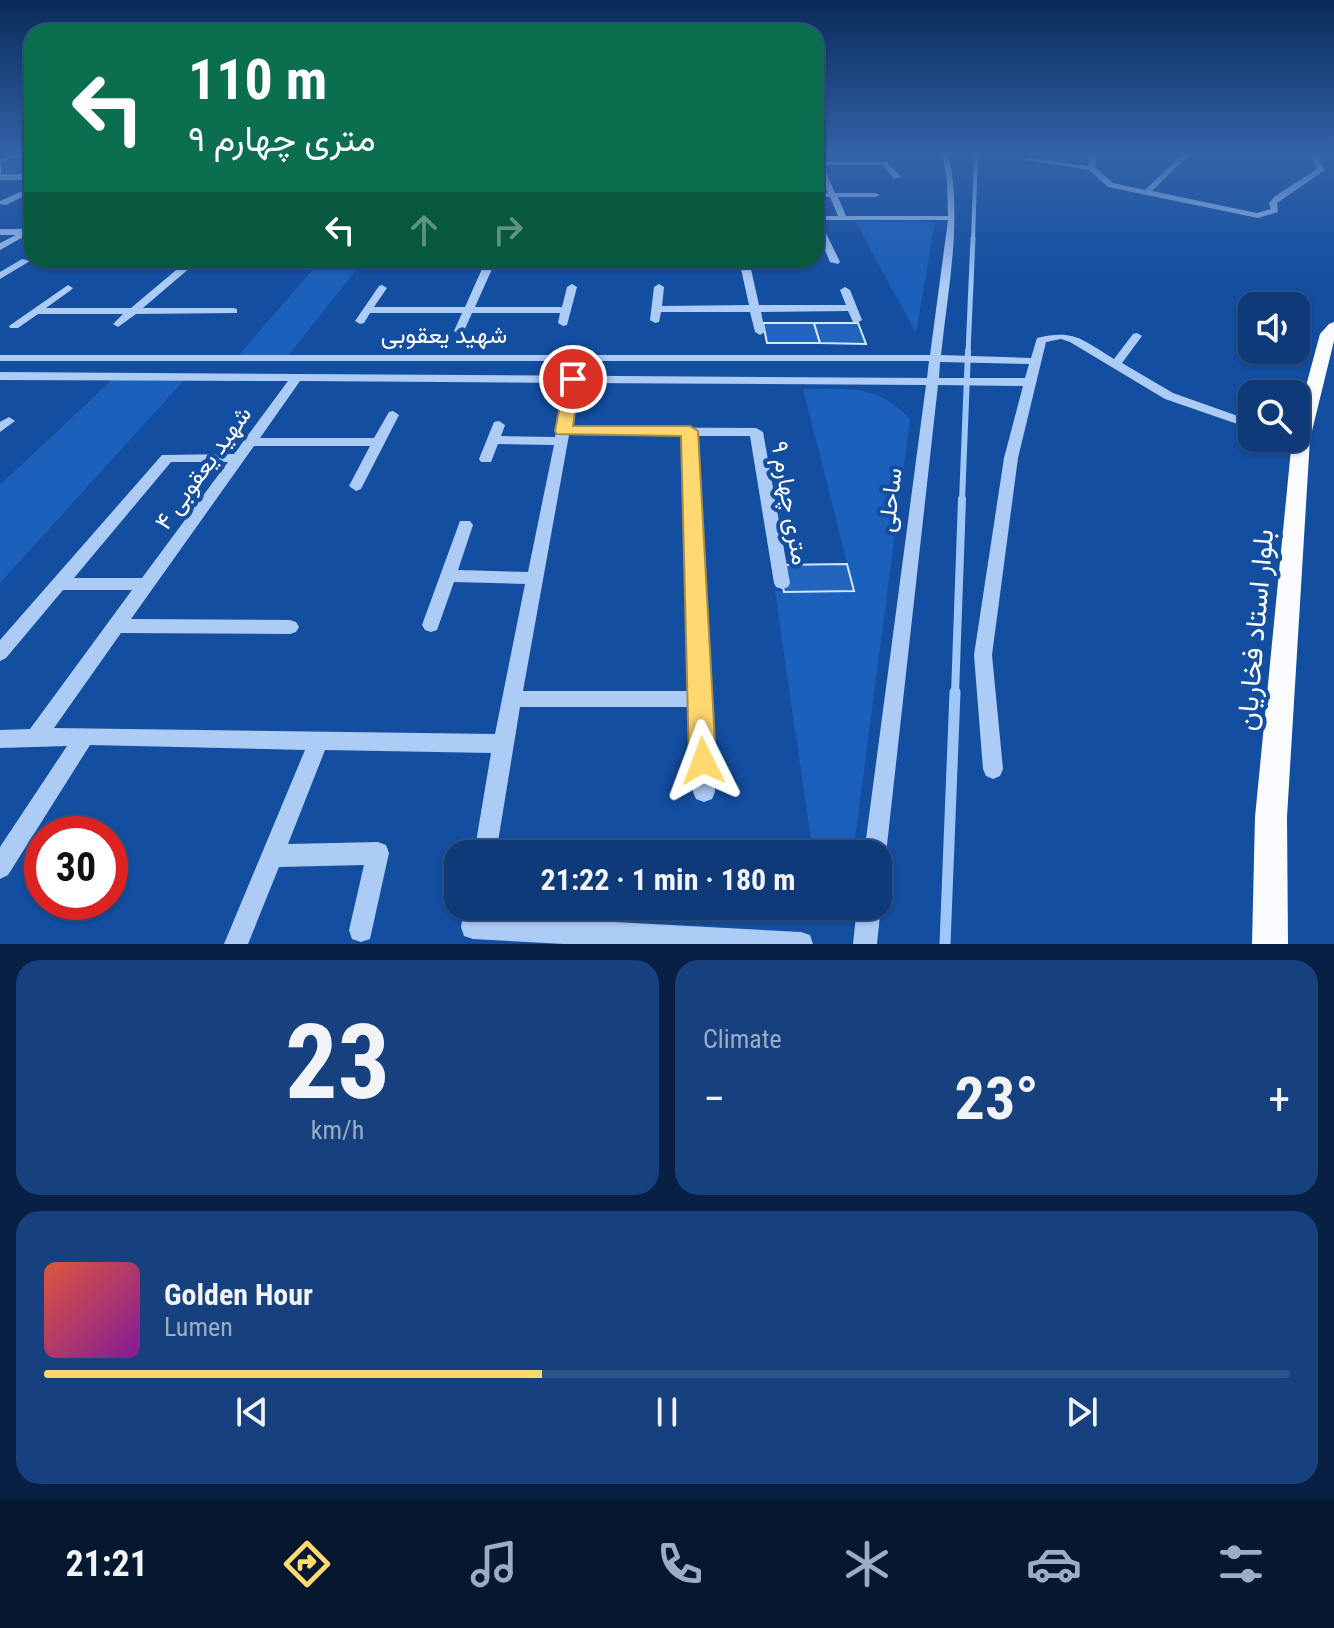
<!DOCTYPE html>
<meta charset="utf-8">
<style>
body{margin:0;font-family:"Roboto Condensed",Vazirmatn,sans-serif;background:#17417e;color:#f1f3f6;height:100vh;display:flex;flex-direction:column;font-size:30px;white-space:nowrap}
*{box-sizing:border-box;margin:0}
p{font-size:26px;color:#9badc6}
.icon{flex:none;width:44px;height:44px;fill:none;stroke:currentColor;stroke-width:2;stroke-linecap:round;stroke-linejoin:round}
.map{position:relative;height:944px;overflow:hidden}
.drawer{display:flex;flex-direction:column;gap:16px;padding:16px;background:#082043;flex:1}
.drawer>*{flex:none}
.guide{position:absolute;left:24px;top:24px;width:800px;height:244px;border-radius:24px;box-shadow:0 2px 6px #0004,0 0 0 2px #2e548a;background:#0b6e4f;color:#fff;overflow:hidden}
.buttons{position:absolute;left:1238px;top:292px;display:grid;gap:16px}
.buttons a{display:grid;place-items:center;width:72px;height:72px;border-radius:16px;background:#0e3a79;box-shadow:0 2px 6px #0004,0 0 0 2px #2e548a;font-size:40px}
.speed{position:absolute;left:24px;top:816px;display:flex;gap:16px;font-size:40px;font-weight:700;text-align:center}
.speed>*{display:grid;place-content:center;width:104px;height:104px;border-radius:50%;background:#0e3a79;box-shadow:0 2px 6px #0004,0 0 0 2px #2e548a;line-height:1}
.speed .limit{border:12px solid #d22;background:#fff;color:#111}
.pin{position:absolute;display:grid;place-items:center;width:68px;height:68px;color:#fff;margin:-34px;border:4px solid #fff;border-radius:50%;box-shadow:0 2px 8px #0007}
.me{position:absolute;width:88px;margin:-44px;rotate:357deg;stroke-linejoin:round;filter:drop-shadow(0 0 6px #0008)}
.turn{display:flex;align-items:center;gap:28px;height:168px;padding:0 32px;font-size:36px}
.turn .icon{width:104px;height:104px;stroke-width:2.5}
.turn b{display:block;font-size:56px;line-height:68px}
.lanes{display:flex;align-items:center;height:76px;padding:0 32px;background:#0003;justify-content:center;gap:40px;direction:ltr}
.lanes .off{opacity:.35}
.big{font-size:60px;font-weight:700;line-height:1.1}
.drawer .tile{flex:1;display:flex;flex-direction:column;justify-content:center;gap:12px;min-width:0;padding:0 28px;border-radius:24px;background:#17417e}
.drawer .dial{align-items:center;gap:0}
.dial b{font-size:104px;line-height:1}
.song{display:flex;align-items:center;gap:24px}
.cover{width:96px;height:96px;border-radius:12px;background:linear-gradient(135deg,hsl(10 70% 55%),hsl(290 70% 35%))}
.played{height:8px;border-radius:4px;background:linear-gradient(90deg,#ffd86f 40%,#2e548a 40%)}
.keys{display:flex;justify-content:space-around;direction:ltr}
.heat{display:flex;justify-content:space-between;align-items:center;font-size:44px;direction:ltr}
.drawer .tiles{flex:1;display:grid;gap:16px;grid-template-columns:1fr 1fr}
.tile:last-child{grid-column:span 2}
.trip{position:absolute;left:444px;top:840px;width:448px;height:80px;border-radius:24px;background:#0e3a79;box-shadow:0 2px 6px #0004,0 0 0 2px #2e548a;font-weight:700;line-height:80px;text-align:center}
.tabs{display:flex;height:128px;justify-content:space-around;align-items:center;background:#061730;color:#9badc6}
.tabs .icon{width:56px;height:56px}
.tabs .selected{color:#ffd86f}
.tabs b{font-size:36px;color:#f1f3f6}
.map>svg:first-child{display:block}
</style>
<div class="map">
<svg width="1334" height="944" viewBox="0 0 1334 944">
<rect width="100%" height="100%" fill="#134ea1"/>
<!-- green -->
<g fill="#1b60bb">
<polygon points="855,221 935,222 916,333"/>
<polygon points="321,260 364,260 287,357 237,357"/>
<polygon points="115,377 187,377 0,583 0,485"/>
<path d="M803 389C848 389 877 383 910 419L853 854H813L775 591 854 590Z"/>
</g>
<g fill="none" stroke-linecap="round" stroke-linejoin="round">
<!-- stream-far4 -->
<polyline stroke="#9ec6f7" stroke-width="4" points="973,240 976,152"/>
<!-- stream-far3 -->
<polyline stroke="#9ec6f7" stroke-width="5" points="968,353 973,238"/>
<!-- stream-far2 -->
<polyline stroke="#9ec6f7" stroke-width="6" points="962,501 968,351"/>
<!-- stream-far1 -->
<polyline stroke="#9ec6f7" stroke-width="8" points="955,694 962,499"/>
<!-- stream -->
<polyline stroke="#9ec6f7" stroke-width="11" points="945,944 955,692"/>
</g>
<!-- building -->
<g fill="#2165bf" stroke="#d5e6fe" stroke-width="2">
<polygon points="14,156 32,157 32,169 18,176 0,175 0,161"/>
<polygon points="763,323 814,323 820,343 767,343"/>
<polygon points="814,323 858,323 866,344 820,343"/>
<polygon points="847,564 854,591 784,592 779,565"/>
</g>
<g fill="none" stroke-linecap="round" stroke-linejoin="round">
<!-- minor -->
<g fill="#accbf5" fill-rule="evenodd">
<polygon points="0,152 7,152 0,155"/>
<path d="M942 152H948C963 219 948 287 941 355L1031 358 1037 338C1075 329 1082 340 1114 359L1133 334 1137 333 1142 336 1122 363 1173 393 1252 421V429L1165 399 1070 342 1061 339 1046 342 1018 458 992 655 1003 769 1000 776 993 779 986 776 983 769 974 655 1004 458 1023 386 938 385 886 854 883 862 878 864V854H864L926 385 578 383 570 427 756 428 763 432 790 583 788 587 782 589 776 587 774 583 750 436H697L715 792 712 799 704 802 696 799 693 792 691 707H520L496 854H474L491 753 325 750 288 844 378 842 386 845 389 853 370 939 361 942 352 939 349 930 364 865 279 867 248 944H224L305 750 90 745 8 875 0 879V847L67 746 0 748V730L30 729 132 590H63L6 658 0 661V640L162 455 234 454 288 381 0 380V372L927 378 929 361H0V355H930L948 220H816V216H838L830 197H816V193H828L816 166V156L821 161 887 162 901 177 894 179 883 165H823L835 193H876L880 195 876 197H838L846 216H948L947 181ZM940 362 1029 364 1025 378H939ZM300 381 566 383 555 437 501 436 505 425 499 421 494 422 479 459 481 462H491L498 444 554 445 528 572 458 570 473 525 470 521H460L422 625 425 630 431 632 437 630 454 582 525 584 495 734 54 728 121 633 290 634 296 632 299 627 296 622 290 620 131 619 254 446H370L349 486 356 491 361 489 399 415 393 411 389 412 374 438H260ZM569 435 684 436 691 691H523ZM171 462H228L142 578H74Z"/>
<polygon points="1092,152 1098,152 1095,167 1113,183 1145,190 1185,152 1192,152 1152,191 1257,213 1271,209 1269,203 1274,197 1317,169 1311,157 1313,152 1319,152 1317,157 1325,170 1280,201 1277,203 1278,212 1258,218 1108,187 1089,170 1025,160 1028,158 1088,166"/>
<rect x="0" y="176" width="32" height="4"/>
<polygon points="25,190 32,192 6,205 0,204 0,201"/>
<polygon points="32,226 32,232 0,250 0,243 16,235 0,235 0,229 25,229"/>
<polygon points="821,228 825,231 840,262 838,264 830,262 817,231"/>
<polygon points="22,259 30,261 0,279 0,272"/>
<polygon points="188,260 199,260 143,308 233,308 237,309 237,313 136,314 118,327 113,324 123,314 38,314 18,328 10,328 9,326 68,285 73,288 71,290 46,308 131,308"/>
<polygon points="400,260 410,260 404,264"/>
<polygon points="486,260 496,260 475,307 562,307 567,287 572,284 577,287 567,325 563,326 558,323 560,313 472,313 464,331 459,334 454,331 462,313 370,313 364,323 360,324 355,321 379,286 382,285 387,288 374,307 465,307"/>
<polygon points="739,260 749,260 759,305 846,305 840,290 845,287 850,290 862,320 857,323 853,322 848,311 761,312 765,332 760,335 755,332 750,312 661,312 659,322 655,323 650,320 654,287 659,284 664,287 662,306 749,305"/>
<polygon points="9,417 15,421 0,432 0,422"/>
<polygon points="878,899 881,906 877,944 853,944 857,906 878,906"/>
<polygon points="464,906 488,906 487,915 801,932 810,935 813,944 564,944 473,939 464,936 461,927"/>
</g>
<!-- major -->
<polygon fill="#f9fbff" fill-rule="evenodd" points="1334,322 1334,341 1310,439 1287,817 1288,944 1252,944 1255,817 1292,439 1296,438 1296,423 1320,334 1329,324"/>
</g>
<!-- sky -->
<linearGradient id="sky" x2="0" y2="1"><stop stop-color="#0a2b59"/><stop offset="0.54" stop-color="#3363a8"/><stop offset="1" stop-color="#3363a8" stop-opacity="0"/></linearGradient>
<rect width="1334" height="284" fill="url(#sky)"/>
<!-- route -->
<polygon fill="#ffd86f" stroke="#a68c48" stroke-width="2" points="573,374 580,379 573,426 690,426 698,431 716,761 712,770 703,774 693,770 689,761 681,436 557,434 555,431 565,379"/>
<g text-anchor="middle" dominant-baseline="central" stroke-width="8" stroke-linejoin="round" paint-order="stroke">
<!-- street labels -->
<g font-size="24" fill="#fff" stroke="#134ea1">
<text x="444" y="335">شهید یعقوبی</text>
<text transform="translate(203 468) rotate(-54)">شهید یعقوبی ۴</text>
<text transform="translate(890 500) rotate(-83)">ساحلی</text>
<text transform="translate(790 503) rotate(80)">۹ متری چهارم</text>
</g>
<!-- near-street labels -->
<g font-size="28" fill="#fff" stroke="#134ea1">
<text transform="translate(1255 630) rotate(-85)">بلوار استاد فخاریان</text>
</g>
</g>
</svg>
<div class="buttons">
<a><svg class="icon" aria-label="sound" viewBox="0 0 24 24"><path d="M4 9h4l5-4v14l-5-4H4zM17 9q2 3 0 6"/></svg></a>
<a><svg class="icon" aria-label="search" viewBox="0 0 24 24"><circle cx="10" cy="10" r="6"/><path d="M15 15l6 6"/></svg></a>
</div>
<div class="speed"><div class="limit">30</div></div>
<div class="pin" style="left:573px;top:379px;background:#d93025"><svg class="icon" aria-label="arrive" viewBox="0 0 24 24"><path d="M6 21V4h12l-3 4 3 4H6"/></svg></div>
<svg class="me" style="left:703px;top:761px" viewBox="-20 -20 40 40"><path d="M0-17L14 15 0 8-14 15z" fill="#ffd86f" stroke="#fff" stroke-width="4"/></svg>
<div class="trip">21:22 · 1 min · 180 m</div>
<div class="guide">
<div class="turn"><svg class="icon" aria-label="left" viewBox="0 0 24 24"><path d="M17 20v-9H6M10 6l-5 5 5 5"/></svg><div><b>110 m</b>۹ متری چهارم</div></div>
<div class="lanes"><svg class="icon" aria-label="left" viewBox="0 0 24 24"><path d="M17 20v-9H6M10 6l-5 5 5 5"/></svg><svg class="icon off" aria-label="ahead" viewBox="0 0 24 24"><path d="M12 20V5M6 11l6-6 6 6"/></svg><svg class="icon off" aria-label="right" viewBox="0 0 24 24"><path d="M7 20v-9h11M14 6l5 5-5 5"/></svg></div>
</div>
</div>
<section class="drawer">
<div class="tiles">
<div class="tile dial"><b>23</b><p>km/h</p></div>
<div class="tile"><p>Climate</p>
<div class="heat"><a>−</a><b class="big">23°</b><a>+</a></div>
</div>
<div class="tile">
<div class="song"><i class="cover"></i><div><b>Golden Hour</b><p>Lumen</p></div></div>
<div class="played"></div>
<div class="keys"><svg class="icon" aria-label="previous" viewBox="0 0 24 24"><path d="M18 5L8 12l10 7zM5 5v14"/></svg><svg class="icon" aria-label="pause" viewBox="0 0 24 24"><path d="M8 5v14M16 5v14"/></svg><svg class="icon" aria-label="next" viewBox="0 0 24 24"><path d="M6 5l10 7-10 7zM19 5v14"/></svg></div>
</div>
</div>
</section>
<nav class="tabs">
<b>21:21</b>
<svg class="icon selected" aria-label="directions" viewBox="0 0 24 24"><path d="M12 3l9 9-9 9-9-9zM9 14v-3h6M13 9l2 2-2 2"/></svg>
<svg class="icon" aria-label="music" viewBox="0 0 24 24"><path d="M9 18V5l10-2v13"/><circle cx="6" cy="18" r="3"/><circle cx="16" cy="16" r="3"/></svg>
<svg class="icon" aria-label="phone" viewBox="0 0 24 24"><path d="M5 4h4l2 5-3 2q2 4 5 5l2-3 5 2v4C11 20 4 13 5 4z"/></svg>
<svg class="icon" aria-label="climate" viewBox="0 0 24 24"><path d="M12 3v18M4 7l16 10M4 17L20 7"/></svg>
<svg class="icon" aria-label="car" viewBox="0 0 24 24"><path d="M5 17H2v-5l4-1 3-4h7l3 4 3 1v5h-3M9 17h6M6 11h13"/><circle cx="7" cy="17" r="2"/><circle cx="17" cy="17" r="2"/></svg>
<svg class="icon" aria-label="filters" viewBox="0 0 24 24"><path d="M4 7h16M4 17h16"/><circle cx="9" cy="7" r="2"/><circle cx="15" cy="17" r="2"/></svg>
</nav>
